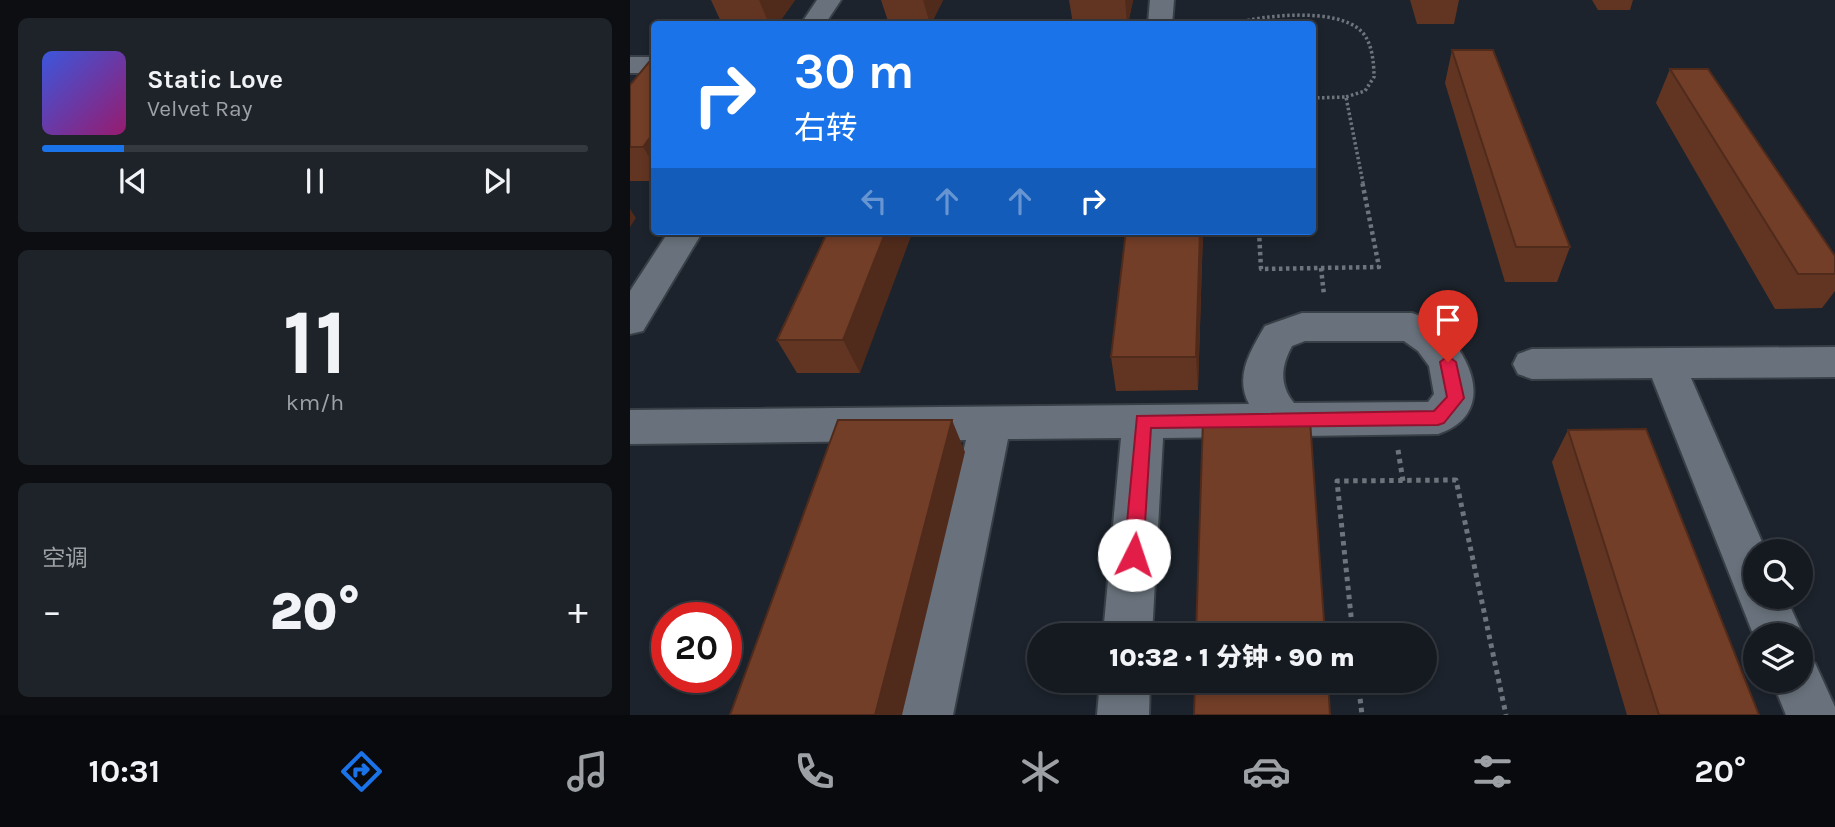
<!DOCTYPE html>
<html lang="zh">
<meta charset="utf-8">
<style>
body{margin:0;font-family:Karla,"Noto Sans SC",sans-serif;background:#1e232a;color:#f1f3f6;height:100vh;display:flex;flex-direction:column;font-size:26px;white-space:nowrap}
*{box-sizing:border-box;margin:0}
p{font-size:23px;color:#9da1a5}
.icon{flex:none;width:38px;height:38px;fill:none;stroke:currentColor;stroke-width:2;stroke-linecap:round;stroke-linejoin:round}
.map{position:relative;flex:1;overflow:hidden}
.sheet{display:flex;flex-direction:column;gap:18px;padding:18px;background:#0c0e12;width:630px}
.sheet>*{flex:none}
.hud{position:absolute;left:21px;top:21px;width:665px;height:214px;border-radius:7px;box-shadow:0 4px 10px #0003,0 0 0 2px #34383f;background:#1a73e8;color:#fff;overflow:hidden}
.controls{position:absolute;left:1113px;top:539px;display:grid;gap:14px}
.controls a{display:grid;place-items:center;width:70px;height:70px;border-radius:50%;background:#151a21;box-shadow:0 4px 10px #0003,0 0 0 2px #34383f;font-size:35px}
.speed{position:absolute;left:21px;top:602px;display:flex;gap:14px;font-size:35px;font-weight:700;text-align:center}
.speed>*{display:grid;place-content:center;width:91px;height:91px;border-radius:50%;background:#151a21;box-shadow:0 4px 10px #0003,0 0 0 2px #34383f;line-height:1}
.speed .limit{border:10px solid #d22;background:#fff;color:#111}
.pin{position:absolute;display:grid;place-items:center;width:60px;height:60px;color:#fff;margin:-72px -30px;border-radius:50% 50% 50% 0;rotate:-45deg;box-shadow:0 0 7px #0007}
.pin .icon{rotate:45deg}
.me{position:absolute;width:77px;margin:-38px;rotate:4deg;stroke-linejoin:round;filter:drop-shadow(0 0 5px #0008)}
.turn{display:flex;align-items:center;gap:24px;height:147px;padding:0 28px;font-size:32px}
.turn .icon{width:91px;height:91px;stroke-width:2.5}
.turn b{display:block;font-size:49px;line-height:60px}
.lanes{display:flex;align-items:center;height:66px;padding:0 28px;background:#0003;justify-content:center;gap:35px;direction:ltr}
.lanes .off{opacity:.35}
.big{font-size:52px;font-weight:800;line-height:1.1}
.sheet .tile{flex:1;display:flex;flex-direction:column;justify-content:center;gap:10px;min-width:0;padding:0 24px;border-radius:10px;background:#1e232a}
.sheet .dial{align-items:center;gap:0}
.dial b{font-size:91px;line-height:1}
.song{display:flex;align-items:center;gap:21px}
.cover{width:84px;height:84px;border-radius:10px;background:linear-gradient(135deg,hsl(230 70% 55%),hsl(320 70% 35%))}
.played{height:7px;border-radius:4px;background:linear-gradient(90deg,#1a73e8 15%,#34383f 15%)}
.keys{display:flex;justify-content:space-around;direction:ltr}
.heat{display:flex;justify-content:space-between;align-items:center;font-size:38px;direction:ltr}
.trip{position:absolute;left:397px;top:623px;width:410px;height:70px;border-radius:35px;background:#151a21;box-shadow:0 4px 10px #0003,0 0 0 2px #34383f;font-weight:800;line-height:70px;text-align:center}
.tabs{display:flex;height:112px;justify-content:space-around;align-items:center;background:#080a0d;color:#9da1a5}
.tabs .icon{width:49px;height:49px}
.tabs .on{color:#1a73e8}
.tabs b{font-size:32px;color:#f1f3f6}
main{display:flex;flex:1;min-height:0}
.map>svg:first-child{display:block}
</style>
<main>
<section class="sheet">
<div class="tile">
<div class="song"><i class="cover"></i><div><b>Static Love</b><p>Velvet Ray</p></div></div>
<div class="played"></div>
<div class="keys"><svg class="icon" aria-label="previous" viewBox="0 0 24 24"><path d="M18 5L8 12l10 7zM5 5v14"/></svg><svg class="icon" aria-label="pause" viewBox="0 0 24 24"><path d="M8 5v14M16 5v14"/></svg><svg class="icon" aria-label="next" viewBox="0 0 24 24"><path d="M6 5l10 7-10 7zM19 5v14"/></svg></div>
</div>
<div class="tile dial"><b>11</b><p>km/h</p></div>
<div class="tile"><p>空调</p>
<div class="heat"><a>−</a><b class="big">20°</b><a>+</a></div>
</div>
</section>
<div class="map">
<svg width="1205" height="715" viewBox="0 0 1205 715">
<rect width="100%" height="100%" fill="#1c232c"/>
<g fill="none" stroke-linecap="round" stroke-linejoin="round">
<!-- minor casing -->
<g stroke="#393f46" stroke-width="4">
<g id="minor">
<polygon points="187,0 211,0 195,24 171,24"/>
<polygon points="520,0 544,0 542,24 518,24"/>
<rect x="0" y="57" width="24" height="16"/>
<polygon points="39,231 73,231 13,331 0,334 0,291"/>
<path d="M672 313H782C833 329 877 412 808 434L533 438 522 635H473L491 438 378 439 323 715H271L336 440 0 444V410L619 404C604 376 621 350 635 326ZM675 341H774L788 351 799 366 804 394 798 402 664 403C649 385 651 366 662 346Z"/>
<polygon points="1205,347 1205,377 1061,378 1136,551 1125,551 1125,597 1156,597 1173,635 1171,639 1171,635 1125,635 1125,639 1022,378 902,379 888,374 883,364 888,354 902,349"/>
<polygon points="1171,657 1185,663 1205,707 1205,715 1156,715 1142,681 1171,681"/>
<polygon points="470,681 520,681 519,715 467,715"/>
</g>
</g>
<!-- path-far2 -->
<g stroke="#6e747c" stroke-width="3.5" stroke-dasharray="2.5 2.5" stroke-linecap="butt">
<path d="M603 24C632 15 707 7 731 31 742 41 744 63 744 77L735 91 716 97"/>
<polyline points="682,98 716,97 733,183"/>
</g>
<!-- path-far1 -->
<g stroke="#6e747c" stroke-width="4.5" stroke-dasharray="3.5 3.5" stroke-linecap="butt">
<polyline points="629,231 631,269 749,267 732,181"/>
<polyline points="691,268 694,295"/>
</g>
<!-- path -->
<g stroke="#6e747c" stroke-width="5" stroke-dasharray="4.5 4.5" stroke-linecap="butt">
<polyline points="768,450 773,481"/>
<polyline points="723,635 707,481 826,480 876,715"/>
<polyline points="728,681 732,715"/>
</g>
<!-- minor -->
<use href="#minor" fill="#69727c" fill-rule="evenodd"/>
</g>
<!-- wall -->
<g fill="#623522">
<polygon points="81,0 165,0 148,24 92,24"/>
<polygon points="251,0 313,0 301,24 259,24"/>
<polygon points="439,0 503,0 498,24 443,24"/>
<polygon points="780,0 829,0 824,24 787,24"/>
<polygon points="962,0 1003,0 1000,10 968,10"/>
<polygon points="822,50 940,247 927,282 875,282 815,83"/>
<polygon points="24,56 24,181 0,181 0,85"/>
<polygon points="1040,69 1205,256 1205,291 1192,308 1145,309 1026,103"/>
<polygon points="198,231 230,373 167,373 147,340"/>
<polygon points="496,231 573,231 568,390 486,391 481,357"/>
<polygon points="938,430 1129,715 997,715 922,462"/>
</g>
<!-- shaded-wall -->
<g fill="#502b1c">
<polygon points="129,0 165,0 148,24 139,24"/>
<polygon points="293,0 313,0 301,24 300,24"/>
<polygon points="495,0 503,0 498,24 497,24"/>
<polygon points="24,132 24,165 13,147"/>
<polygon points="0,209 6,218 0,227"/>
<polygon points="256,231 283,231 230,373 213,340"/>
<polygon points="570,231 573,231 568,390 566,357"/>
<polygon points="322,420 335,452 272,715 245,715"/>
</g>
<!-- building -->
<g fill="#723e28" stroke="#502b1c" stroke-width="2">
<polygon points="822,50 863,50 940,247 886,247"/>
<polygon points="24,56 24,132 13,147 0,147 0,85"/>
<polygon points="1040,69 1078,69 1205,256 1205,274 1168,274"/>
<polygon points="198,231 256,231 213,340 147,340"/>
<polygon points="496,231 570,231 566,357 481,357"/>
<polygon points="208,420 322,420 245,715 100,715"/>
<polygon points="573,420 680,420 695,635 566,635"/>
<polygon points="1016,429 1129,715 1029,715 938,430"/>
<polygon points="565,681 698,681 700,715 564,715"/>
</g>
<!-- route -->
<polygon fill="#e11d48" stroke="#92132f" stroke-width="2" points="818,356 826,362 834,398 814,423 808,425 521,428 513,555 511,561 504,564 497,561 494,555 507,416 804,411 817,397 810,362"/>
</svg>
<div class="controls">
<a><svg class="icon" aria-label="search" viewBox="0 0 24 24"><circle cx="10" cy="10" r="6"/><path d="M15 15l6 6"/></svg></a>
<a><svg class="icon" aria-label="layers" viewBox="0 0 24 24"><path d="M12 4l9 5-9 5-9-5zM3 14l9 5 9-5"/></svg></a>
</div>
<div class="speed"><div class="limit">20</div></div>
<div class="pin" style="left:818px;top:362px;background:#d93025"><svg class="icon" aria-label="arrive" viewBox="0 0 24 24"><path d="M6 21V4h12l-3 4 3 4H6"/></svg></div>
<svg class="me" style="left:504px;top:555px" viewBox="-20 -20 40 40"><circle r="19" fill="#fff"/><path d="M0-13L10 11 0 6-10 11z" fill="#e11d48"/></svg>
<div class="trip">10:32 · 1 分钟 · 90 m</div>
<div class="hud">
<div class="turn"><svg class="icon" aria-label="right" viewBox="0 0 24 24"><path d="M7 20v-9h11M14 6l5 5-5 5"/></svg><div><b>30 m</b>右转</div></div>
<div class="lanes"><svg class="icon off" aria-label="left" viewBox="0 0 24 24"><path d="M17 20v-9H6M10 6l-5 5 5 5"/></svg><svg class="icon off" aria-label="ahead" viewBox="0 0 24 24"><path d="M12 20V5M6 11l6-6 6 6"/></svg><svg class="icon off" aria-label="ahead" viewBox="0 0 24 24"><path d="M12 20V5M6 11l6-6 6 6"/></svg><svg class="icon" aria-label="right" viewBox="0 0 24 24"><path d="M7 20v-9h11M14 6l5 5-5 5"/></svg></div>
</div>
</div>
</main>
<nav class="tabs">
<b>10:31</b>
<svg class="icon on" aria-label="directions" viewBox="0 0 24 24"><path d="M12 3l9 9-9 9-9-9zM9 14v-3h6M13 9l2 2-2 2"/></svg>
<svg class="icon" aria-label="music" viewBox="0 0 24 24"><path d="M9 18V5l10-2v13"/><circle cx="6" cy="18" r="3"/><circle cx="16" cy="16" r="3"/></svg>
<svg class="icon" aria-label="phone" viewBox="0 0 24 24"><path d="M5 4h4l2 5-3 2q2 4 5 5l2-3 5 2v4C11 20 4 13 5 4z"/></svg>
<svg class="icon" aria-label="climate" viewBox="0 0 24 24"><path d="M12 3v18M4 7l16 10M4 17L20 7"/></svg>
<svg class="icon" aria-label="car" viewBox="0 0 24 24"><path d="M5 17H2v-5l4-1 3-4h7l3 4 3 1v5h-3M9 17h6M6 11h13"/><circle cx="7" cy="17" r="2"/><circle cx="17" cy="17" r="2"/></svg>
<svg class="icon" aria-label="filters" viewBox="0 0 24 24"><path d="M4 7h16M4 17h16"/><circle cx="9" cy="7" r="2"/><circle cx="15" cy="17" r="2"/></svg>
<b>20°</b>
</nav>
